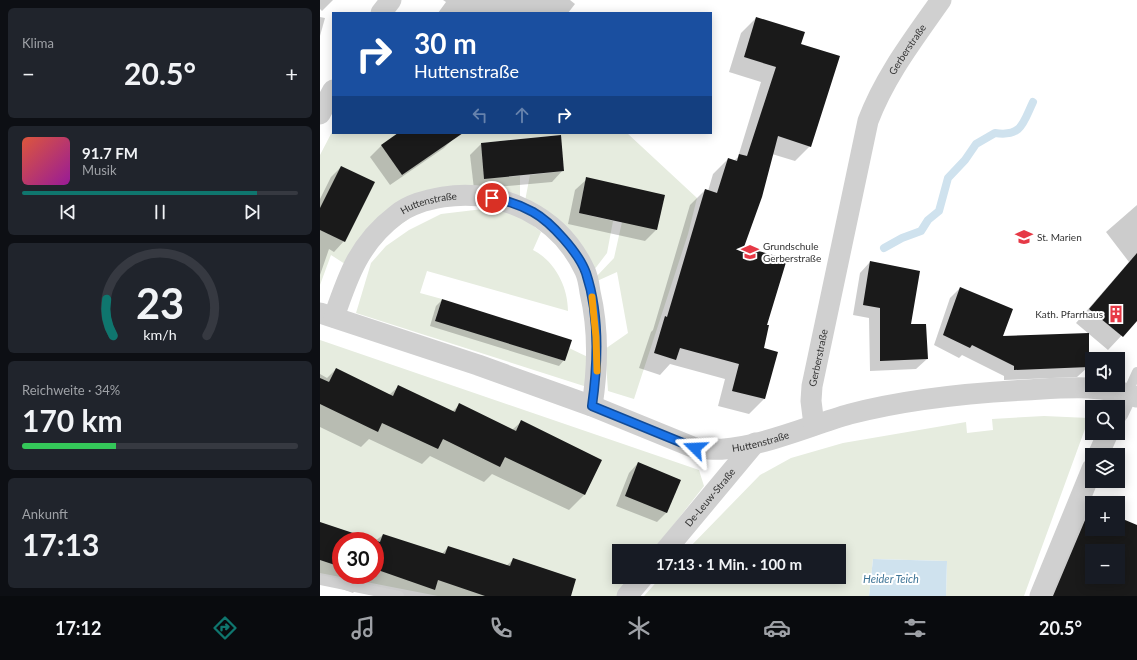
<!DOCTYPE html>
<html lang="de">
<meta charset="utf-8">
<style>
body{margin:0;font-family:Lato,sans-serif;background:#20242c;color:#f1f3f6;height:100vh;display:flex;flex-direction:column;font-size:15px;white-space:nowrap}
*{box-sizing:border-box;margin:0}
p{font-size:13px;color:#9ea1a6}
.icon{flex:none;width:22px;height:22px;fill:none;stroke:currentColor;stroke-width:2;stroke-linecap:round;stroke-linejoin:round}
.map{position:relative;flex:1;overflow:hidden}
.details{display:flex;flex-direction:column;gap:8px;padding:8px;background:#0d0f14;width:320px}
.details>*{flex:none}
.banner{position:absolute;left:12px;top:12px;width:380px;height:122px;border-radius:0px;box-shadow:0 2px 10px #0003;background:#1a4fa0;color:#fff;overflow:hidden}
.controls{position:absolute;left:765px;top:352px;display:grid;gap:8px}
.controls a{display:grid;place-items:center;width:40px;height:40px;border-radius:0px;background:#171b24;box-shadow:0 2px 10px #0003;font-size:20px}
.speed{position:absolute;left:12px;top:532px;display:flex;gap:8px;font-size:20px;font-weight:700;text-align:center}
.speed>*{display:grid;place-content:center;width:52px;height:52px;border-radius:50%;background:#171b24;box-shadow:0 2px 10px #0003;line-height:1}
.speed .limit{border:6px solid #d22;background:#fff;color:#111}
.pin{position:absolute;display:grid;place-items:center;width:34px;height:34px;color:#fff;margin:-17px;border:2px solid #fff;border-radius:50%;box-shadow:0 1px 4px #0007}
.me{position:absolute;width:44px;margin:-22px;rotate:291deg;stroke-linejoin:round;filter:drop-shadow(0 0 3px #0008)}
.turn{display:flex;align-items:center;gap:14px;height:84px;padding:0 16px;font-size:18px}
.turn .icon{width:52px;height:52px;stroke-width:2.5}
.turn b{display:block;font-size:28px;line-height:34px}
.lanes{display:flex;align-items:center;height:38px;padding:0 16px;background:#0003;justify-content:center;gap:20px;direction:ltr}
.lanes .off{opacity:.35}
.big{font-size:30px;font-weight:700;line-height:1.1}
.details .tile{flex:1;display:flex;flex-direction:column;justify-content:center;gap:6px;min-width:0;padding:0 14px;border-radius:6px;background:#20242c}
.details .dial{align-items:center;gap:0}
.dial svg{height:104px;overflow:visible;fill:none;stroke:#363941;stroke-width:7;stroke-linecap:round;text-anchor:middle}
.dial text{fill:#f1f3f6;stroke:none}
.song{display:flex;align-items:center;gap:12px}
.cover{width:48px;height:48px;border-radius:6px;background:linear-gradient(135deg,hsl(10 70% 55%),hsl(300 70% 35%))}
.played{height:4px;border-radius:2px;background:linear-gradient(90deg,#0f766e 85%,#363941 85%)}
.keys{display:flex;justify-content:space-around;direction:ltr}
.heat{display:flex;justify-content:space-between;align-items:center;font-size:22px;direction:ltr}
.charge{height:6px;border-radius:3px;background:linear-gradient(90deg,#34c759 34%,#363941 0)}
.trip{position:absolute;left:292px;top:544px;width:234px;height:40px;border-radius:0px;background:#171b24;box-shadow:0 2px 10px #0003;font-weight:700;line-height:40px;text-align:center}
.menu{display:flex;height:64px;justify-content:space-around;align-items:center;background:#090b0e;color:#9ea1a6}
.menu .icon{width:28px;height:28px}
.menu .current{color:#0f766e}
.menu b{font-size:18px;color:#f1f3f6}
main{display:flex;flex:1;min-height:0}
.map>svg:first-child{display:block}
</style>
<main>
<section class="details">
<div class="tile"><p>Klima</p>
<div class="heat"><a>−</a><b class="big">20.5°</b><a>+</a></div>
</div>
<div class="tile">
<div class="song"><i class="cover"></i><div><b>91.7 FM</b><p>Musik</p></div></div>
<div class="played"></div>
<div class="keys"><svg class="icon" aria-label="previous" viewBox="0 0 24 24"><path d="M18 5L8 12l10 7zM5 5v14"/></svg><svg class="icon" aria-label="pause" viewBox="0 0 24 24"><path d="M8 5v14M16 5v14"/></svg><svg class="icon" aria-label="next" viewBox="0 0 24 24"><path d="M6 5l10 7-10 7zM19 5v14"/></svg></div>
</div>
<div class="tile dial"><svg viewBox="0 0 100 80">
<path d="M14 69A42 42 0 1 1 86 69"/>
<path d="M14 69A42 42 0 0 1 9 41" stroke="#0f766e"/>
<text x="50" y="56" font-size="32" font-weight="700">23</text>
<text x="50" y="72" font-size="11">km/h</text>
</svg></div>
<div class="tile"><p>Reichweite · 34%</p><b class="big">170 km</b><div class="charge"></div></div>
<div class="tile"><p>Ankunft</p><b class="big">17:13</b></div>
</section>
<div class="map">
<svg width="817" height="596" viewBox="0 0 817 596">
<rect width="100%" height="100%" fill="#fff"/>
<!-- green -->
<g fill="#e6ecdf" fill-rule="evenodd">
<polygon points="13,130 13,133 307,133 377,198 368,234 314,399 288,391 285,349 308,333 297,272 277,281 276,277 294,258 302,222 266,178 259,213 293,221 287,253 274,270 205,201 210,175 244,171 240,135 161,143 164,178 200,176 200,200 132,188 25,264 11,255 0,285 0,155"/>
<path d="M163 209C193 211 198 213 221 232L213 250C235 261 248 287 248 311L107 271 100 293 122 299 115 320 245 361 249 348 272 359 267 387 36 313 51 263 66 246 89 230 121 214Z"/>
<path d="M0 340 379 470 384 486 333 551H299V577H312L297 596H118L0 573ZM21 541H55V575H21Z"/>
<polygon points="724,416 769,418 704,596 626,596 627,561 553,559 549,596 324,596 341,577 519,577 519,551 366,551 440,475 471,458 523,443 646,422 647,433 673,430 672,419"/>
</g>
<!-- water -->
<polygon fill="#cfe2ee" points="553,559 627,561 626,596 549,596"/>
<!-- shadow -->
<g fill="#0003" fill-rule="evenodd">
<polygon points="0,0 13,0 2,11 0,9"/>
<polygon points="123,0 250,0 255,4 248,13 118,13 126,2"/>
<polygon points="0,17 5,18 0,36"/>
<polygon points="436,18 480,44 490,146 475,161 452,154 422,248 446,326 442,349 456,352 444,399 429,414 398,406 405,379 350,364 340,375 319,368 331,332 333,330 370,205 385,190 388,191 393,174 408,159 414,161 418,157 441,82 409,72 421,33"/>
<polygon points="79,133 133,133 135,137 124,148 70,185 50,157 61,146"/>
<polygon points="161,144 243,170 232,182 154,189 150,155"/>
<polygon points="21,167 24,241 14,252 9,249 0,275 0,199 11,177"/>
<polygon points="267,179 336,230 325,241 248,224 255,190"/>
<polygon points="817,205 817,319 788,350 756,323 809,262 786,232"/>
<polygon points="550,262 589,325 607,359 596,369 550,371 549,318 533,315 540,273"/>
<polygon points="640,288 681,337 768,367 757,377 684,380 684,376 642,355 639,358 614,345 630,298"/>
<polygon points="122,300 244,360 239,366 110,326 116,306"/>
<polygon points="16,369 69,395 78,387 132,412 139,405 192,430 201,422 280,461 264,495 249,510 172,474 164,482 110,456 102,464 49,439 41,447 0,427 0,374 7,378"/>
<polygon points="318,463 360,480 346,513 337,522 296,506 309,473"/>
<path d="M771 507 772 529H798V518L817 526V596H725L757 521ZM772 551H798V577H772Z"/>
<polygon points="0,523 54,541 21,541 21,575 55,575 55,541 63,535 122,554 128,547 186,566 193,560 250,596 72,596 40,585 33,593 0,581"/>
</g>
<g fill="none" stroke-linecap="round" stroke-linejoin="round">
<!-- stream -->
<path stroke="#cfe2ee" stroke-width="8" d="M564 248 582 238 601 231 608 220 619 211 628 178 645 160 656 144 675 133C702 137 703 123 713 102"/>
</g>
<!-- building -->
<g fill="#1a1a1a" fill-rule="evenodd">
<polygon points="436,17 485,32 481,44 520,56 491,147 458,136 442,197 424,247 467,259 447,325 449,325 444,348 458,352 445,399 412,391 419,364 360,348 356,360 334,353 345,316 347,317 385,189 397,193 408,158 417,161 419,154 427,156 456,67 424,57"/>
<polygon points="78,133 143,133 82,175 61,145"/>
<polygon points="241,135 244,171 164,179 161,143"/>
<polygon points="21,166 55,182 25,242 0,230 0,208"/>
<polygon points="266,177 345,195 337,230 259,213"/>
<polygon points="817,253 817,321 803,337 769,309"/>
<polygon points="550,261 600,271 591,324 606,324 608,359 560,361 560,308 543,305"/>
<polygon points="640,287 693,309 683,336 769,333 769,367 694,370 694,366 652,345 650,348 623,335"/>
<polygon points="122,299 252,340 245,361 115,321"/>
<polygon points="16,368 73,396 78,385 135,412 139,403 196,431 201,420 282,460 265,495 185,457 180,467 123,439 118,449 62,423 58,432 0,404 0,378 9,382"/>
<polygon points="318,462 361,480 347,513 305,496"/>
<path d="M771 506 772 529H798V517L817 525V596H733ZM772 551H798V577H772Z"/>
<polygon points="0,522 60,542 63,534 125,554 128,546 190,566 193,558 256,579 251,596 165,596 118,580 115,590 55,569 55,541 21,541 21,567 0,560"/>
</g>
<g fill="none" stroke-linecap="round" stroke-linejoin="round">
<!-- lane -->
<g stroke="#d0d0d0" stroke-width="10">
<polyline points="807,394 817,372"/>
<polyline points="0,580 79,596"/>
</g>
<!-- street -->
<g stroke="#d0d0d0" stroke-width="21">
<polyline points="61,13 71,0"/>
<polyline points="0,114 13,90"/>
<path id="s1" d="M0 313 158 365 272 406 375 448C424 456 483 427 530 414 587 399 648 393 706 390 744 388 781 384 817 397"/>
<path id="s2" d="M14 317C28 276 39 243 76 215 90 204 106 200 123 197 181 188 240 216 265 271 268 277 269 285 270 292 279 330 278 368 272 406"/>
<polyline points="798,413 807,394"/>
<path id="s3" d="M494 425 491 401 492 386 548 121C565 76 593 40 621 0"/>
<polyline points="778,455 788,433"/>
<path id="s4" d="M345 551 435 443"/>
<polyline points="307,596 323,577"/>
<polyline points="720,596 772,469"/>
</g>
</g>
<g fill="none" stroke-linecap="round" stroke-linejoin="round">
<!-- route casing -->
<g stroke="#114b97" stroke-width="10">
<path id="route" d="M172 198C186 200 200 205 213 212 231 222 259 253 266 273 280 315 278 363 272 406L375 448"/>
</g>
<!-- route -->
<use href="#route" stroke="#1a73e8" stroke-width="7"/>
<!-- slow -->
<polyline stroke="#f59e0b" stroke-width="7" points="272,297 276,337 277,371"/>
</g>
<!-- icons -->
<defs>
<g id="school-bare" transform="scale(1.38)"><path d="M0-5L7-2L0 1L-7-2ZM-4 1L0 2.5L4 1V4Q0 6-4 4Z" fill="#e63946" stroke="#fff" stroke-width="2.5" paint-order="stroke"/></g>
<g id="building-bare" transform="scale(1.38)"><path d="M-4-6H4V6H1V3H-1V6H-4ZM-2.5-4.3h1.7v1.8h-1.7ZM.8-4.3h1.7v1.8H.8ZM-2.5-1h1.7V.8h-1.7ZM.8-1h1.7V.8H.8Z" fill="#e63946" stroke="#fff" stroke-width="2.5" paint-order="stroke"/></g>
</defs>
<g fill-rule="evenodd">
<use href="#school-bare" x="704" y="237"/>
<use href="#school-bare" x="430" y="252"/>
<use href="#building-bare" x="796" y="314"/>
</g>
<g text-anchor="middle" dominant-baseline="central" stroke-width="4" stroke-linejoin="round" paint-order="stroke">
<!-- street labels -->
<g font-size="10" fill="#333" stroke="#fff">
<text stroke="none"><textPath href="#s3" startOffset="392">Gerberstraße</textPath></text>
<text stroke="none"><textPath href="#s2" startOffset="157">Huttenstraße</textPath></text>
<text stroke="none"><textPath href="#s3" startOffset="68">Gerberstraße</textPath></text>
<text stroke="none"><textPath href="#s1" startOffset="465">Huttenstraße</textPath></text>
<text stroke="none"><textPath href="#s4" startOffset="70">De-Leuw-Straße</textPath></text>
</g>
<!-- poi labels -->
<g font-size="10" fill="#333" stroke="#fff" text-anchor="start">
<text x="717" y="237">St. Marien</text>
<text x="443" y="246">Grundschule<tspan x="443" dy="12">Gerberstraße</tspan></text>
<text x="783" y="314" text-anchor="end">Kath. Pfarrhaus</text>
</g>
<!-- water labels -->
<g font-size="11" font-style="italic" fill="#3f7597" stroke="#fff">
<text x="571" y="578">Heider Teich</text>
</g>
</g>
</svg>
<div class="controls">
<a><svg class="icon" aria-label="sound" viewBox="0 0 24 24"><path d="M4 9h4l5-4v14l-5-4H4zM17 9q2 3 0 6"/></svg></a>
<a><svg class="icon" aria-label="search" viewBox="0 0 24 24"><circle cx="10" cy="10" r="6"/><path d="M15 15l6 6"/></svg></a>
<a><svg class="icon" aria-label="layers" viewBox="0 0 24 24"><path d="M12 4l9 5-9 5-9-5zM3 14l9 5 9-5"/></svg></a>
<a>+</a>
<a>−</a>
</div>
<div class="speed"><div class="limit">30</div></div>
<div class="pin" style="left:172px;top:198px;background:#d93025"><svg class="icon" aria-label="arrive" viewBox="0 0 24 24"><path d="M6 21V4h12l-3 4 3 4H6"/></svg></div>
<svg class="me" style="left:375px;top:448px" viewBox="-20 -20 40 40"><path d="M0-17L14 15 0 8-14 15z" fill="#1a73e8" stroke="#fff" stroke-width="4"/></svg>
<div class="trip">17:13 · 1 Min. · 100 m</div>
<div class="banner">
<div class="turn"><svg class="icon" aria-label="right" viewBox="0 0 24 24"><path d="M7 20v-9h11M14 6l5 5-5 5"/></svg><div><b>30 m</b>Huttenstraße</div></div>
<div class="lanes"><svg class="icon off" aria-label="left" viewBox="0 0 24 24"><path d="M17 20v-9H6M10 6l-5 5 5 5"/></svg><svg class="icon off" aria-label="ahead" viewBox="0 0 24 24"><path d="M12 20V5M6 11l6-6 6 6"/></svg><svg class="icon" aria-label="right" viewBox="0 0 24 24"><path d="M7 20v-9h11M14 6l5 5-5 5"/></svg></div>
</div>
</div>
</main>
<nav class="menu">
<b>17:12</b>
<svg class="icon current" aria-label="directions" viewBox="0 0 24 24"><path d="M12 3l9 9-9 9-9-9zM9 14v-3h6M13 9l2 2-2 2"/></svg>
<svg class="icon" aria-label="music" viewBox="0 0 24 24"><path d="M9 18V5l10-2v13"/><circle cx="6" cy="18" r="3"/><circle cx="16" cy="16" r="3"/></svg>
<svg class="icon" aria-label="phone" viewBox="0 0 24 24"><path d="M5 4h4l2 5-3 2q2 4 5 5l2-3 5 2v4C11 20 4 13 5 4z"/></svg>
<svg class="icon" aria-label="climate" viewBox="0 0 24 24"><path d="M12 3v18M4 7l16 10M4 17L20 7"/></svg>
<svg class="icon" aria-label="car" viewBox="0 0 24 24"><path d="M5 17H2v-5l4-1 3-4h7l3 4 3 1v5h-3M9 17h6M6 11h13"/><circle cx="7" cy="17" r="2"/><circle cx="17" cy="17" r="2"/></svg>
<svg class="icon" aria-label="filters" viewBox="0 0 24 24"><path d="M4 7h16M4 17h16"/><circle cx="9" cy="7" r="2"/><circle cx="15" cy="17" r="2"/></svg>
<b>20.5°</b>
</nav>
